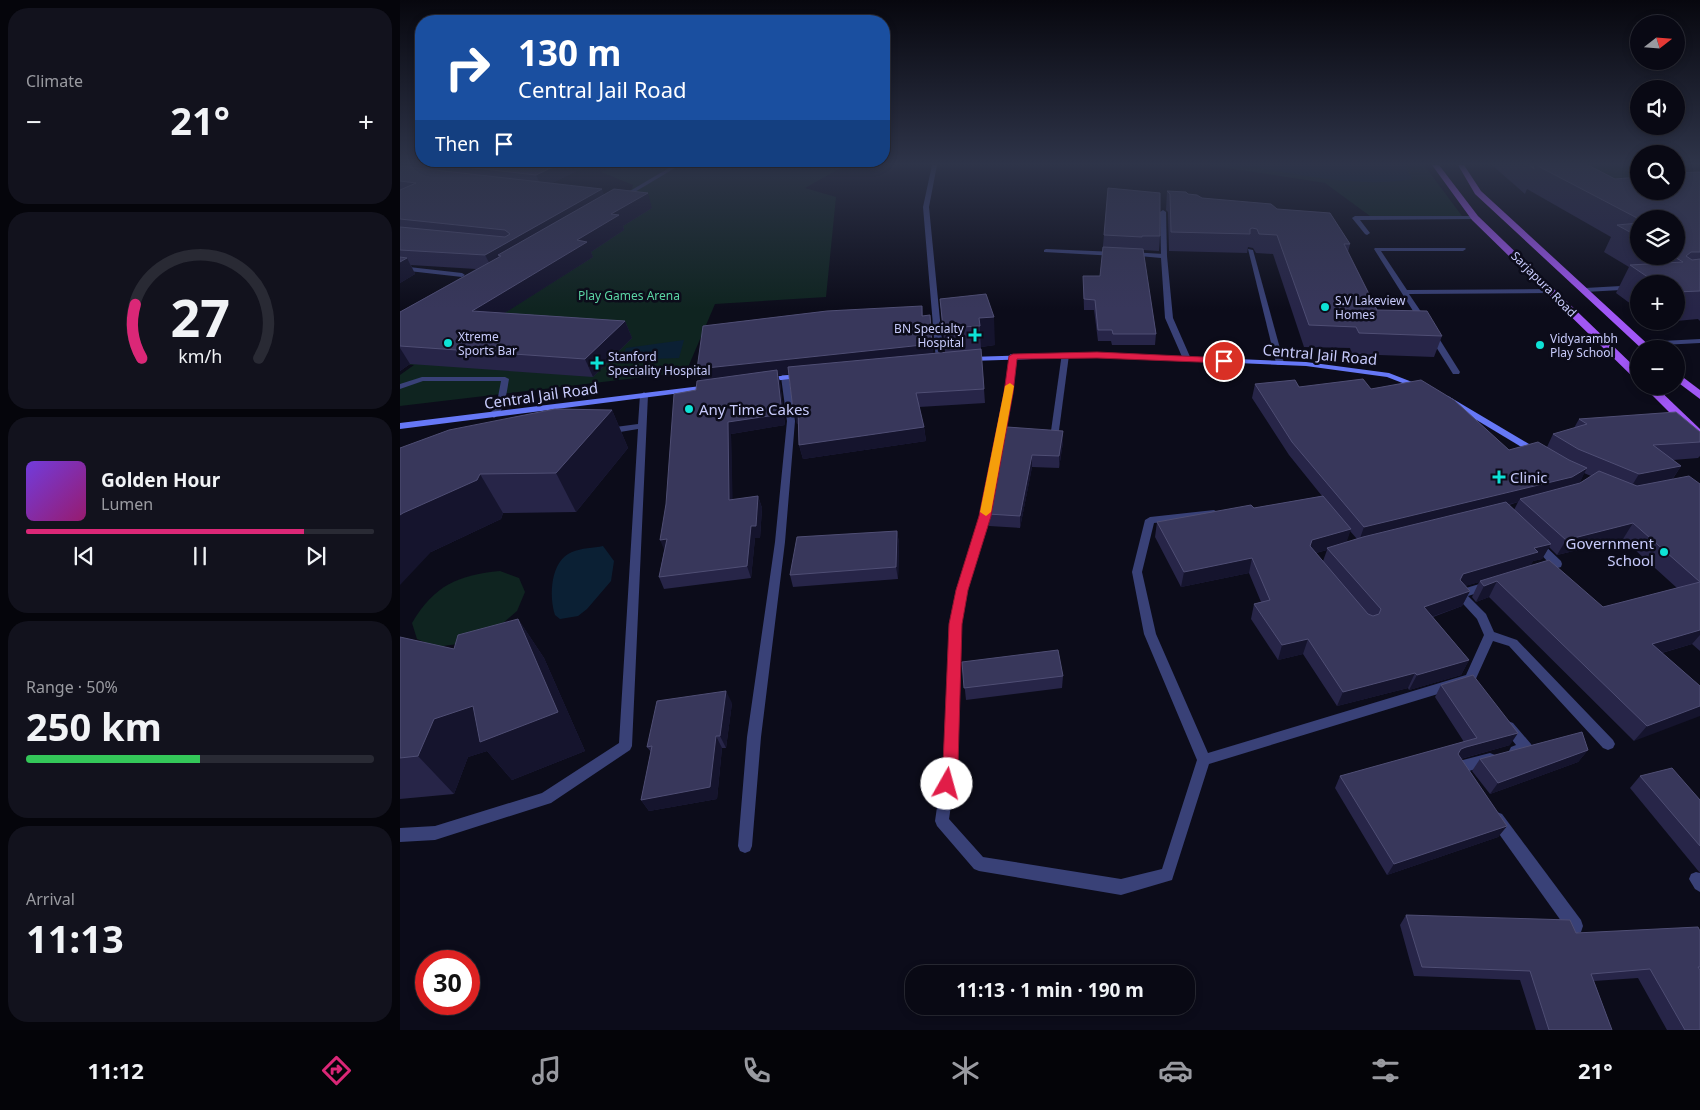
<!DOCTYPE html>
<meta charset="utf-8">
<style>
body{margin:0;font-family:"Noto Sans",sans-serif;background:#12121d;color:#f1f3f6;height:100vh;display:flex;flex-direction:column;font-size:19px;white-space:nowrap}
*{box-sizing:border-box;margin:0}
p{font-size:16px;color:#999aa0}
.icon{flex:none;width:28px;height:28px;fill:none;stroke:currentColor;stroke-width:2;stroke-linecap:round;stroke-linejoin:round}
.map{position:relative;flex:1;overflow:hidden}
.drawer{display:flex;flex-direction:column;gap:8px;padding:8px;background:#05050b;width:400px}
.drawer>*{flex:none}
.banner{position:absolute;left:15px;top:15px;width:475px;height:152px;border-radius:20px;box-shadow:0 2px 8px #0003,0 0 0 1px #292a34;background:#1a4fa0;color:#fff;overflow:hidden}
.needle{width:32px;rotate:73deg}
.fabs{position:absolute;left:1230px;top:15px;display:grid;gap:10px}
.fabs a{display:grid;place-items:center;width:55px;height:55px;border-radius:50%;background:#090914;box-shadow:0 2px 8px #0003,0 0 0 1px #292a34;font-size:25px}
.speed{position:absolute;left:15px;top:950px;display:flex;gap:10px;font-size:25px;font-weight:700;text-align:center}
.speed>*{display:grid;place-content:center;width:65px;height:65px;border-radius:50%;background:#090914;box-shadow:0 2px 8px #0003,0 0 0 1px #292a34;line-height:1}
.speed .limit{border:8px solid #d22;background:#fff;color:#111}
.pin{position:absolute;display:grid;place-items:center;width:42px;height:42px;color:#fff;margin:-21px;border:2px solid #fff;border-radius:50%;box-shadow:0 1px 5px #0007}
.me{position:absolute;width:55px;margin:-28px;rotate:7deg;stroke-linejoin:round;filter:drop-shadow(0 0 4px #0008)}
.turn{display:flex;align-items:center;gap:18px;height:105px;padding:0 20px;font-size:22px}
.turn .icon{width:65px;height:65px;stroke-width:2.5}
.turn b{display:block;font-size:35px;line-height:42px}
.then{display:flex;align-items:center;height:48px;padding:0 20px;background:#0003;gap:10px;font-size:19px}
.big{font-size:38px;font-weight:700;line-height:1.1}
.drawer .tile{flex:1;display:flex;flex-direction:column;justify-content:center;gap:8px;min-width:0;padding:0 18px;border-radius:20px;background:#12121d}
.drawer .dial{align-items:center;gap:0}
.dial svg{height:130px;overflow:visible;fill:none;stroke:#292a34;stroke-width:7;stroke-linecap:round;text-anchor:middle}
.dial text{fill:#f1f3f6;stroke:none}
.song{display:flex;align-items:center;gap:15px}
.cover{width:60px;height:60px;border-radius:8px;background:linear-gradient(135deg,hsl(260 70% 55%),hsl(320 70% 35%))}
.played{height:5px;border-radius:2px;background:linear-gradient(90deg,#db2777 80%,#292a34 80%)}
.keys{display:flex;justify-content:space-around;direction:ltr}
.heat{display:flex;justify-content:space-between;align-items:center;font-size:28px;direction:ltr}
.charge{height:8px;border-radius:4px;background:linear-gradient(90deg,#34c759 50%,#292a34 0)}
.trip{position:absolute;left:505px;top:965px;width:290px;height:50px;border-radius:20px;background:#090914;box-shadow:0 2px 8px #0003,0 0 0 1px #292a34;font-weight:700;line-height:50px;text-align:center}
.menu{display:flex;height:80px;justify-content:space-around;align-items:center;background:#040408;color:#999aa0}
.menu .icon{width:35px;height:35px}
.menu .selected{color:#db2777}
.menu b{font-size:22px;color:#f1f3f6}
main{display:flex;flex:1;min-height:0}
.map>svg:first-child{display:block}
</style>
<main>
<section class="drawer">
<div class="tile"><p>Climate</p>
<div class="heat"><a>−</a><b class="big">21°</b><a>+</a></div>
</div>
<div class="tile dial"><svg viewBox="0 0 100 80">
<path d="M14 69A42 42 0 1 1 86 69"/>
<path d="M14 69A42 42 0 0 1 10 36" stroke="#db2777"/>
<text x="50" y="56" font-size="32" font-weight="700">27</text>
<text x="50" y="72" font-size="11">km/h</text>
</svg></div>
<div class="tile">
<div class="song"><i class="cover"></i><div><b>Golden Hour</b><p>Lumen</p></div></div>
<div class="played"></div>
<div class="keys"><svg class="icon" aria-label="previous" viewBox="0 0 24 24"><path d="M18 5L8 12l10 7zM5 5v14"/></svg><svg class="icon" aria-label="pause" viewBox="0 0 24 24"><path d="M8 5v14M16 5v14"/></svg><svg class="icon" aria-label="next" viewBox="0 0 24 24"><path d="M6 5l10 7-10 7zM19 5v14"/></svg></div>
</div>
<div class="tile"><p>Range · 50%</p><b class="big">250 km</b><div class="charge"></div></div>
<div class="tile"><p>Arrival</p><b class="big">11:13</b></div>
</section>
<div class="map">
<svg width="1300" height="1030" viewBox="0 0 1300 1030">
<rect width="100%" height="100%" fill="#0c0c1a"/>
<!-- green -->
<g fill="#0f2420">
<polygon points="218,165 446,165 405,188 436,197 426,297 315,304 286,372 0,406 0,375 14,365 0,364 0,334 232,189 233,185 201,172"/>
<polygon points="808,165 1024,165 1062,216 970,216 925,183"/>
<polygon points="1151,165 1239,165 1239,191"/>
<path d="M100 571 119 578 125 592 117 611 95 630 65 643 36 647 17 639 12 623C34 585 59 575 100 571Z"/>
</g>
<!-- water -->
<g fill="#0b2034">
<path d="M840 165H1005L1012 179C956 189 896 173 840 165Z"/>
<polygon points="284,340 279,358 222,360 226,348"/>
<path d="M203 546 214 561 211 581 187 609 178 616 160 619 155 615C149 596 150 561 172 552 181 548 194 548 203 546Z"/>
</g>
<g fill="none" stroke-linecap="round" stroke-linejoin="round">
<!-- service -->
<g fill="#394177" fill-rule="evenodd">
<polygon points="274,165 280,165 223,199 218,198"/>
<polygon points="763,210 766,212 767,256 764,258 761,256 760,212"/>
<polygon points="1239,285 1239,289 1185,292 1182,290 1185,288"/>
<polygon points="1300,339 1300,343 1243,346 1239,344 1243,342"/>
<path d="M22 377H105L109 379C107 390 105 412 94 418L90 415 98 397 101 381H23L0 389V384Z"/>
<polygon points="244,392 248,395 232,746 230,750 151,803 35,840 0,842 0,828 35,826 142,793 219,743 238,429 208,434 204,431 208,428 238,424 240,395"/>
</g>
<!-- minor -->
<g fill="#394177" fill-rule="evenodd">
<polygon points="532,165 537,165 529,207 544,361 540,363 536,361 523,207"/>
<polygon points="1075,216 1078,218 1077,219 960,220 970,233 967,235 965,234 952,218 955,216"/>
<polygon points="975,248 1065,248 1066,249 1063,251 981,251 1007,290 1150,289 1153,291 1150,293 1009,294 1028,322 1024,324 1020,322 974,249"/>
<polygon points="646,249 716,252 719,254 716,256 644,252 644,250"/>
<polygon points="848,249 853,250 884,363 883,365 877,365 876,363"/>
<polygon points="730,252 764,254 767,256 773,318 791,359 790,361 787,361 783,359 765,318 761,258 728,255 728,253"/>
<polygon points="0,266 62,273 65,275 62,277 0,270"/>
<polygon points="1029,332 1035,332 1060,372 1059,374 1053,374 1028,334"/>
<polygon points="662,353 668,353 669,355 658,438 654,441 650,438"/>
<polygon points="610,354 616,354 617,356 613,393 590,515 568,590 561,624 557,765 549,819 583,857 721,879 762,869 797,760 744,634 732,572 745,520 750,517 814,510 819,513 814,516 754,523 742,572 756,634 808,753 1066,675 1084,635 1077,619 1054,594 1056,591 1086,582 1090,583 1091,586 1090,589 1068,596 1086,614 1094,632 1117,640 1213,740 1215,744 1213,748 1208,750 1203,748 1109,646 1093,641 1074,683 809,764 772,880 721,895 579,871 574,869 537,826 535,821 543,765 549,624 556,590 580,515 605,393"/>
<polygon points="382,375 388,375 389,377 395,421 385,542 361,737 352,846 350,851 345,853 340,851 338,846 347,737 375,542 387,421 381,377"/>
<polygon points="1136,540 1140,541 1161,561 1162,564 1161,567 1141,573 1137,572 1136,569 1137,566 1149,563 1131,544"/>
<polygon points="1108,721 1113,723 1131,744 1133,748 1131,752 1116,757 1111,755 1109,751 1111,747 1116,745 1102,727 1103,723"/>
<polygon points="1090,753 1095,755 1097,759 1095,763 1069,771 1070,773 1068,777 1063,779 1058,777 1052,767 1054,763 1059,761"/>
<polygon points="1097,812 1102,814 1181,920 1183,926 1181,932 1175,934 1169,932 1092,824 1090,819 1092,814"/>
<polygon points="1296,872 1300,873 1300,892 1295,889 1289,879 1291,874"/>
</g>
<!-- secondary -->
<g fill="#6678f6" fill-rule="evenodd">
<polygon points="697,353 906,362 989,373 1025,387 1024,389 1018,389 987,377 906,366 697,357 569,361 565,359 569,357"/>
<polygon points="403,373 406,373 406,377 365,382 361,380 365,378"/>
<polygon points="309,385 313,387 312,389 0,429 0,423"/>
<polygon points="1048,396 1139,450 1141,452 1139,454 1133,454 1045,401 1045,397"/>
</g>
<!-- primary -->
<g fill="#a157f5" fill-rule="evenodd">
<polygon points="1032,165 1039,165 1078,216 1239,371 1239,380 1235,379 1072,220"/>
<polygon points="1058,165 1064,165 1081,191 1253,349 1242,349 1075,194"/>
<polygon points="1276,372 1300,390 1300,399 1276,381"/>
<polygon points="1243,386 1255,386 1300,429 1300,440 1296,439"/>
</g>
</g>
<!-- wall -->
<g fill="#272548" fill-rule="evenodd">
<polygon points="0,165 189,165 152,183 204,194 252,208 223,226 224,230 191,252 193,257 104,313 225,321 232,338 193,377 10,364 0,371 0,312 76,269 11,265 15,274 0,283"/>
<path d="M1092 165H1188L1215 179 1300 172V321L1298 319 1276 321V284H1239V310L1216 293 1229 267 1204 252 1211 237 1127 189 1125 194ZM1239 219H1276V256H1239Z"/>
<polygon points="767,191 788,194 802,198 877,209 950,244 948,252 977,310 1042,336 1034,357 952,354 950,348 904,347 873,254 856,253 853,248 848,247 847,253 769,251 768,212 766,210"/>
<polygon points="704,235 760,236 759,251 743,250 756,334 755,345 712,345 711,341 698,341 694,310 684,310 683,276 700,276"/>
<polygon points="586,294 595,345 581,347 585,403 519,407 524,427 526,441 403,459 399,445 398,423 397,424 389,374 378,375 380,382 385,425 331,434 332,500 358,496 362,508 360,538 355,538 351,578 264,589 259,577 264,551 296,390 301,380 522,306 523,316 533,353 545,352 540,299"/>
<path d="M855 384 899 387 971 389 1109 450 1147 447 1153 434 1174 428 1179 419 1300 432V456L1298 458 1273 460 1281 466 1272 480 1300 484V651L1292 644 1262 653 1300 686 1234 741 1089 597 1076 602 1072 597 1079 582 1065 586 1070 591 1062 606 1033 617 1069 660 1061 675 1009 690 1008 688 937 706 903 654 878 660 851 619 854 604 861 602 849 573 781 587 755 537 757 522 854 508 922 496 889 455 852 398ZM1184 473 1191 476 1180 483 1174 485 1180 482ZM1118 502 1114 510 1109 505ZM950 531 957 539 946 542ZM1223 539 1277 588 1203 607 1130 566 1133 561 1142 559 1149 547 1157 555ZM927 550 923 561 916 553Z"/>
<polygon points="212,410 228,448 176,512 103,513 101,519 31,552 0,448"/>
<polygon points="607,427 663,431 663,442 659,468 632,467 620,528 589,526 588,514"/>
<polygon points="497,531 499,543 498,579 393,587 390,575"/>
<polygon points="118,619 144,658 185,751 112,780 87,751 68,757 54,794 0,799 0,637 54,649"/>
<polygon points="562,662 663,676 662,688 566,700"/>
<polygon points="1041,685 1110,745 1061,759 1107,826 1098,837 987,875 935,788 940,776 1064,742 1035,697"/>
<polygon points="332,703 326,748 322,748 317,799 249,811 241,800 251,752 247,747"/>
<polygon points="1188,750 1178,762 1090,794 1072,771 1080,759"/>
<polygon points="1240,776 1300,800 1300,873 1230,788"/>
<polygon points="1006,915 1176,933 1300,931 1300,1030 1267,1030 1238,978 1194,981 1212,1030 1136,1030 1120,980 1014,976 1000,925"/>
</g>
<!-- shaded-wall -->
<g fill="#15142d">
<polygon points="157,165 189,165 142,188 136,175"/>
<polygon points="202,189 207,202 98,255 102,265 93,270 85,255"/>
<polygon points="248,193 252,208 223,226 224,230 191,252 193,257 81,328 72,311 177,240 211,214"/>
<polygon points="7,258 15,274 0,283 0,262"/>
<polygon points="530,315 534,358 378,375 380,382 385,425 331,434 333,512 329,500 302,383 297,369"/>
<polygon points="594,317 595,345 581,347 579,318"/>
<polygon points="225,321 232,338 193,377 185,359"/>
<polygon points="0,348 10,364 0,371"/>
<polygon points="398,409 401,423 397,424 393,410"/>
<polygon points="212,410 228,448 176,512 156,473"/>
<polygon points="524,427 526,441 403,459 399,445"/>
<polygon points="663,431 663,442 659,468 659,456"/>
<polygon points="632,455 632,467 620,528 620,516"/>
<polygon points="1281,466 1269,484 1228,492 1239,474"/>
<polygon points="1187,468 1180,482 1164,491 1120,499 1118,502 959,541 964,527"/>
<polygon points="80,474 103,513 101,519 31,552 0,585 0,515 3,513"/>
<polygon points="358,496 362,508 360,538 355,538 351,578 347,566 351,526"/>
<polygon points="1233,523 1223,539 1157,555 1166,540"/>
<polygon points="951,529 946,544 927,548 927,550 907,555 912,540"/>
<polygon points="497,531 499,543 498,579 496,567"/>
<polygon points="267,539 265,552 260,540"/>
<polygon points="1151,544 1142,559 1133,561 1130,567 1055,589 1063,574 1134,548"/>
<polygon points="852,558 849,573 781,587 784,572"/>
<polygon points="1097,581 1089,597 1076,602 1084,586"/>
<polygon points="1070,591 1062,606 1017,622 1024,607"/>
<polygon points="118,619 144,658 185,751 112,780 87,751 68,757 54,794 18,756 34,719 73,706"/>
<polygon points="1300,630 1300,635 1292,644 1240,659 1252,644"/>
<polygon points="908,639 903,654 878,660 882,645"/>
<polygon points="1069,660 1061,675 1009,690 1017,675"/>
<polygon points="1015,673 1008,688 937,706 943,692"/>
<polygon points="326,691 332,703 326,748 320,736"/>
<polygon points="1300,706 1300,716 1234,741 1247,726"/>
<polygon points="1118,733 1110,745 1053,761 1061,749"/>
<polygon points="316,736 322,748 317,799 249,811 241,800"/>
<polygon points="1188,750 1178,762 1090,794 1098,783"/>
<polygon points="1107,826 1098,837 987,875 994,864"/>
</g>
<!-- building -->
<g fill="#38375b" stroke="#4f4e74">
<polygon points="48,165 157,165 136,175"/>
<polygon points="1129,165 1133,165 1134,169"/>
<polygon points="1136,165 1188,165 1215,179 1239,177 1239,191 1276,191 1276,173 1300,172 1300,252 1291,252 1286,256 1292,260 1300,259 1300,291 1276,292 1276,284 1258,284 1230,265 1283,262 1273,256 1276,256 1276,219 1239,219"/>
<polygon points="0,166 202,189 85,255 0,250 0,227 105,237 110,234 105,230 0,219 0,190 16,183 0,181"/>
<polygon points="708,188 760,193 760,236 742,236 742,237 704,235"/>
<polygon points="214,189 248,193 211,214 219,215 177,240 187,242 72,311 225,321 185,359 0,346 0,312 101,256 98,255"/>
<polygon points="767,191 786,192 788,194 797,195 802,198 871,204 877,209 930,213 950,244 944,244 977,310 1027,311 1042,336 959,333 956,327 909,325 877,235 859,234 857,229 852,228 850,229 850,234 771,232 770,194"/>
<polygon points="1239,223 1239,237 1217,225"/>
<polygon points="703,247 743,249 756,334 713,334 712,330 698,330 695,300 684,299 683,276 700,276"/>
<polygon points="0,257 7,258 0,262"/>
<polygon points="586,294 594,317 579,318 580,326 543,328 540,299"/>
<polygon points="522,306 522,316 530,315 532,344 297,369 303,326 427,311"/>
<polygon points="581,349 584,389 516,393 524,427 399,445 398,409 393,410 388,367"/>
<polygon points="377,370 382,414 328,422 329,500 358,496 356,526 351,526 347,566 259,577 267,539 260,540 266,504 274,394 296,390 297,381"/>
<polygon points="963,379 971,389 1021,380 1054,400 1109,450 1138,442 1169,460 1187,468 1172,477 964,527 892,442 855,384 895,380 899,387"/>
<polygon points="155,409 212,410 156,473 80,474 77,480 3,513 0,515 0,448 49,430"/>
<polygon points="1276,412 1300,432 1300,442 1253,445 1281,466 1239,474 1178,449 1153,434 1187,424 1179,419"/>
<polygon points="607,427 663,431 659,456 632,455 620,516 588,514"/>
<polygon points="1199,471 1237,486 1289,476 1300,484 1300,630 1252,644 1300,686 1300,706 1247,726 1097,581 1084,586 1080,581 1149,560 1203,607 1300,582 1233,523 1166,540 1120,499 1180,483"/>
<polygon points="923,496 951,529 912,540 910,546 968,614 973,616 979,614 981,609 927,548 963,537 1106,502 1151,544 1134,548 1138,552 1063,574 1060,580 1070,591 1024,607 1069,660 1017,675 1015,673 943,692 908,639 882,645 854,604 870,600 852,558 784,572 757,522 851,505 854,508"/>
<polygon points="497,531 496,567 390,575 397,537"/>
<polygon points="118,619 158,712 80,742 73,706 34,719 18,756 0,758 0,637 54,649 58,635"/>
<polygon points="658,650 663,676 564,688 562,662"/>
<polygon points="1073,675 1118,733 1066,747 1061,749 1058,754 1107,826 994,864 940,776 1077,738 1041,685"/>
<polygon points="326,691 320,736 316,736 310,787 241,800 252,746 247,747 257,701"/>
<polygon points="1182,732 1188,750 1098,783 1080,759"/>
<polygon points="1272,768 1300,800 1300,846 1240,776"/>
<polygon points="1006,915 1170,920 1176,933 1298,927 1300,931 1300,967 1298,967 1300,970 1300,1030 1285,1030 1250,969 1191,974 1212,1030 1149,1030 1130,971 1022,967"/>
</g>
<!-- sky -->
<linearGradient id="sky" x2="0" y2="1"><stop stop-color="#07070e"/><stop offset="0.53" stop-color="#2e3449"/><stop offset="1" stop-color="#2e3449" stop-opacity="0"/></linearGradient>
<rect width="1300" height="309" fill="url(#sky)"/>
<!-- route -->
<polygon fill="#e11d48" stroke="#92132f" points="697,352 824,358 829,361 824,363 697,358 617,359 613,393 591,516 568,590 562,624 558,765 553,789 547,791 542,789 540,784 543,765 549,624 556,590 579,516 604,393 609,356 613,354"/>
<!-- slow -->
<polygon fill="#f59e0b" points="610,383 614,386 591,512 586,516 580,512 605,386"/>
<!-- markers -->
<g fill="#0ee2d6" stroke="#0c0c1a" stroke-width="2">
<circle cx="925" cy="307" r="5"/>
<path d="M572.5 327.5h5v5h5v5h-5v5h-5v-5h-5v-5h5z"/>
<circle cx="48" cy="343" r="5"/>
<circle cx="1140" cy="345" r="5"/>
<path d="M194.5 355.5h5v5h5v5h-5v5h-5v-5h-5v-5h5z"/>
<circle cx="289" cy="409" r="5"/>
<path d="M1096.5 469.5h5v5h5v5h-5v5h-5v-5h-5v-5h5z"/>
<circle cx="1264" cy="552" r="5"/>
</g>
<g text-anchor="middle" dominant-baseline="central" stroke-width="5" stroke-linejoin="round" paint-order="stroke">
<!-- far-street labels -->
<g font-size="12" fill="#c8cbfc" stroke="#0c0c1a">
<text transform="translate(1144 284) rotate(45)">Sarjapura Road</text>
</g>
<!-- far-park labels -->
<g font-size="12" fill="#5bd5a4" stroke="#0c0c1a">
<text x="229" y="295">Play Games Arena</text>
</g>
<!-- far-poi labels -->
<g font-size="12" fill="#c8cbfc" stroke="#0c0c1a" text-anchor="start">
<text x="935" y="300">S.V Lakeview<tspan x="935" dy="14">Homes</tspan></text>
<text x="564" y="328" text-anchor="end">BN Specialty<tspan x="564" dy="14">Hospital</tspan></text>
<text x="58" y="336">Xtreme<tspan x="58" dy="14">Sports Bar</tspan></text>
<text x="1150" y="338">Vidyarambh<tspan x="1150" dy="14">Play School</tspan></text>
<text x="208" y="356">Stanford<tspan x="208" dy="14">Speciality Hospital</tspan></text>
</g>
<!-- street labels -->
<g font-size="15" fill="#c8cbfc" stroke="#0c0c1a">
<text transform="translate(920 354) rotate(5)">Central Jail Road</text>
<text transform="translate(141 395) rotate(-8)">Central Jail Road</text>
</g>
<!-- poi labels -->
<g font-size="15" fill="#c8cbfc" stroke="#0c0c1a" text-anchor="start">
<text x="299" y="409">Any Time Cakes</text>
<text x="1110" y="477">Clinic</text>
<text x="1254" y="543" text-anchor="end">Government<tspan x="1254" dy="17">School</tspan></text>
</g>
</g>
</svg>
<div class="fabs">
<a><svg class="needle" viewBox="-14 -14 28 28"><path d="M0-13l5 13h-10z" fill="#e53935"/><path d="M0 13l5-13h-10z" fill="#999aa0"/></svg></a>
<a><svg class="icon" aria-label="sound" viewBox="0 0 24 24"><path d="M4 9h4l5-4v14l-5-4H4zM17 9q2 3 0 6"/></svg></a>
<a><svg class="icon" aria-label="search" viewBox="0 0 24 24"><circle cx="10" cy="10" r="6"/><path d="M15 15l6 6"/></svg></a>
<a><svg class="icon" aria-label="layers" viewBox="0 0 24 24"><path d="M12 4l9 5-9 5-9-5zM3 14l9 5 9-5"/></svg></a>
<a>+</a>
<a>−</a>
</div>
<div class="speed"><div class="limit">30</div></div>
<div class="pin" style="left:824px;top:361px;background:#d93025"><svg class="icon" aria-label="arrive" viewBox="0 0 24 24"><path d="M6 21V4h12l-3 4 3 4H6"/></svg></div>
<svg class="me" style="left:547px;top:784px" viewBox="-20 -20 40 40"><circle r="19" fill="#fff"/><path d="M0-13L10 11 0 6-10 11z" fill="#e11d48"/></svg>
<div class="trip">11:13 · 1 min · 190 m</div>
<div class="banner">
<div class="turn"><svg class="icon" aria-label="right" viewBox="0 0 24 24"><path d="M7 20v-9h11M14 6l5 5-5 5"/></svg><div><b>130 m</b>Central Jail Road</div></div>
<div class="then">Then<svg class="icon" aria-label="arrive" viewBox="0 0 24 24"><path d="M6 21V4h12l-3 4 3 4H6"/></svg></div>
</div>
</div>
</main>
<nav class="menu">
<b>11:12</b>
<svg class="icon selected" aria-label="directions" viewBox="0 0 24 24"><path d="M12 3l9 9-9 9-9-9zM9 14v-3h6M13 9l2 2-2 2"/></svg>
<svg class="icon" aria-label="music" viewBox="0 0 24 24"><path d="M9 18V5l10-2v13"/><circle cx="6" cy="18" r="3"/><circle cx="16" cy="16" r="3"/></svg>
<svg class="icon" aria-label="phone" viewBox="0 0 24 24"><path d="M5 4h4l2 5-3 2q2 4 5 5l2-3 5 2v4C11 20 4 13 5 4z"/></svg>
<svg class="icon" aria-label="climate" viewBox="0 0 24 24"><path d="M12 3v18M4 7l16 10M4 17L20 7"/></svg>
<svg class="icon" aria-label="car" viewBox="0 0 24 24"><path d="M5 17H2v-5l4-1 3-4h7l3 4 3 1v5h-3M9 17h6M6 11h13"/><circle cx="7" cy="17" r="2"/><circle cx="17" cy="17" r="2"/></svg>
<svg class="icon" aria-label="filters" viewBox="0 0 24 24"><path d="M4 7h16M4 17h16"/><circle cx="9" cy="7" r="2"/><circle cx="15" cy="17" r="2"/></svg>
<b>21°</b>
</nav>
